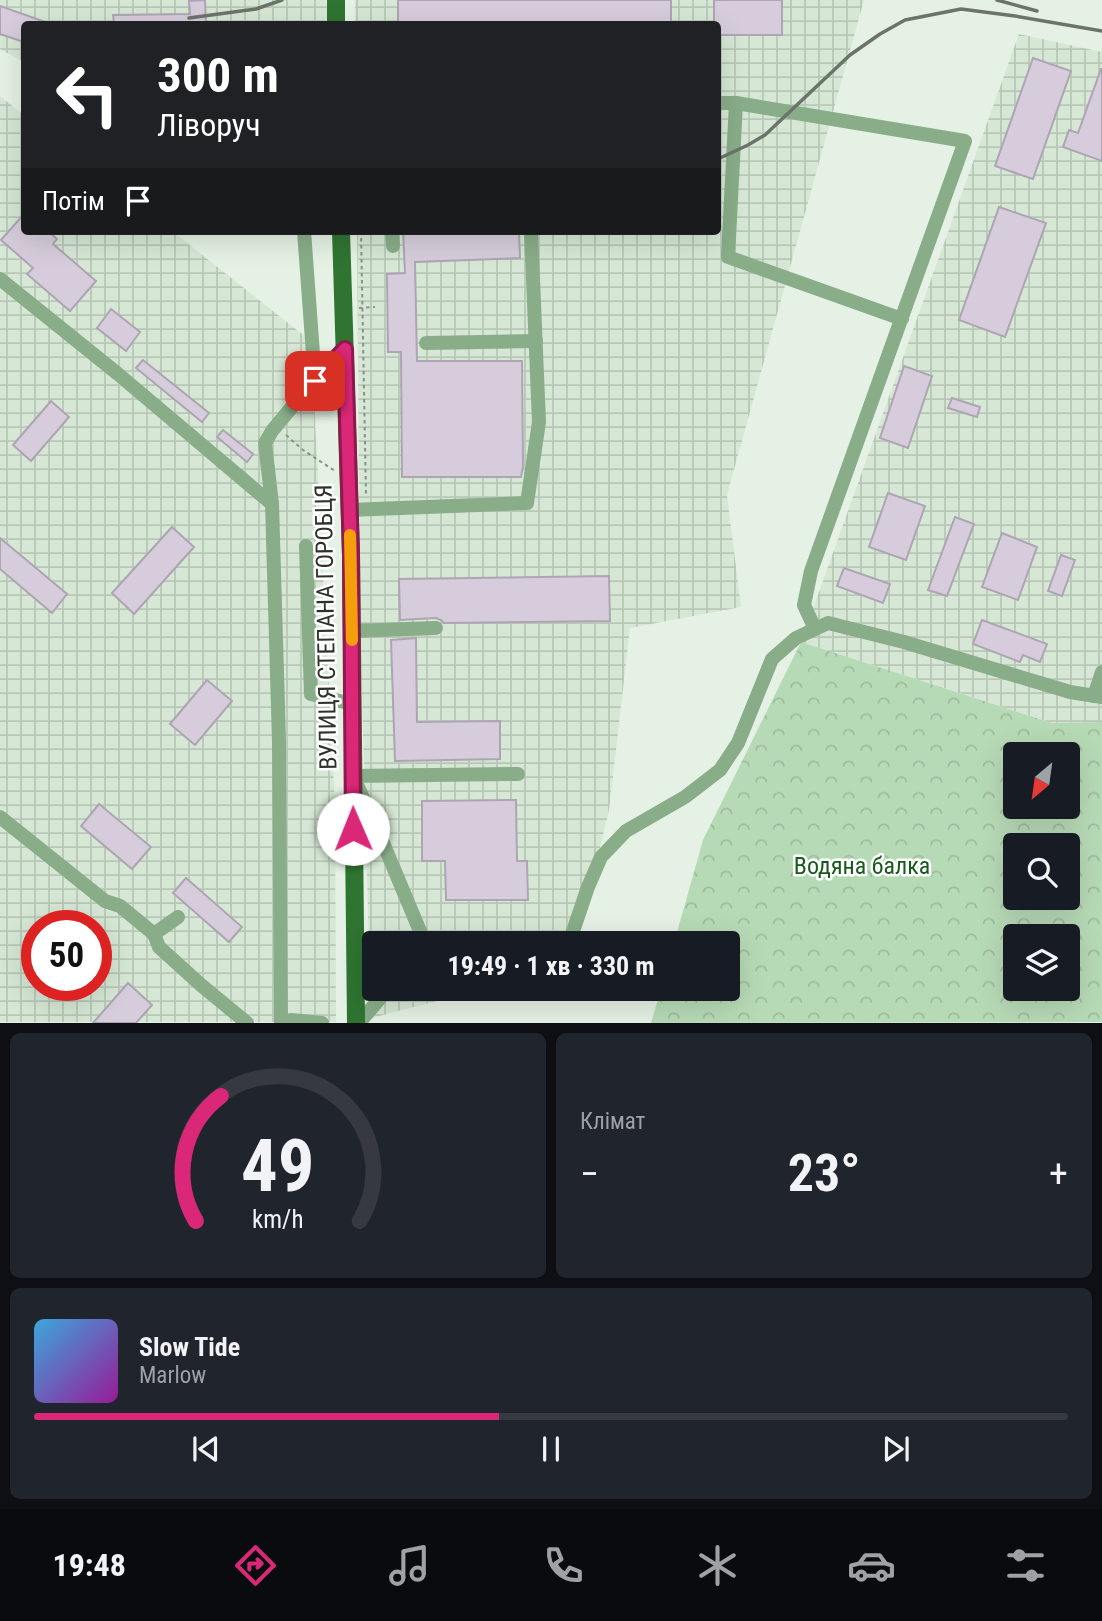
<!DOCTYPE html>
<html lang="uk">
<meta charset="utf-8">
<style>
body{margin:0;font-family:"Roboto Condensed",sans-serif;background:#20242c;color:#f1f3f6;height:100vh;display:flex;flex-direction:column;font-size:26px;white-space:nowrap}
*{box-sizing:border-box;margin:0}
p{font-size:23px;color:#9ea1a6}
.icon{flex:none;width:38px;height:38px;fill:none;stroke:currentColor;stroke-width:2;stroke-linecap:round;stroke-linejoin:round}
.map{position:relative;height:1023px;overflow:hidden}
.details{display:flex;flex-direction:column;gap:10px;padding:10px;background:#0d0f14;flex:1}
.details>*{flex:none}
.guide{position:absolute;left:21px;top:21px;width:700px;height:214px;border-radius:7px;box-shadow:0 7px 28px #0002;background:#202124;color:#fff;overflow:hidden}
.needle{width:46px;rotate:209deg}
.buttons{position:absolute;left:1003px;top:742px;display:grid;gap:14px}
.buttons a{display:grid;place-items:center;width:77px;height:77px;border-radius:7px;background:#171b24;box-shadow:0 7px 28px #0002;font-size:35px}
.speed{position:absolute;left:21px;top:910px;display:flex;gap:14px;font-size:35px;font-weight:700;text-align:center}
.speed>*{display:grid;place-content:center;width:91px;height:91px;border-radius:50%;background:#171b24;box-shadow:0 7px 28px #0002;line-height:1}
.speed .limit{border:10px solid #d22;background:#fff;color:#111}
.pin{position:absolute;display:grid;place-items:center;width:60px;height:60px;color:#fff;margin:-30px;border-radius:14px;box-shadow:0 4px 10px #0006}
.me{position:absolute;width:77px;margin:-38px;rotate:359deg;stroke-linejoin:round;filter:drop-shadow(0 0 5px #0008)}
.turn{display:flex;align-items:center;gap:24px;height:147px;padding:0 21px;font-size:32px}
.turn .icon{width:91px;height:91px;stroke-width:2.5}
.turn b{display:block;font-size:49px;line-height:60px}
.then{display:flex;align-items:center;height:66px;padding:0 21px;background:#0003;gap:14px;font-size:26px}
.big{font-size:52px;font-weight:700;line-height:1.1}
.details .tile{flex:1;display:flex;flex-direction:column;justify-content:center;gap:10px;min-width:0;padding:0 24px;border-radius:10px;background:#20242c}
.details .dial{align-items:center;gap:0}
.dial svg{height:182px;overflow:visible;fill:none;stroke:#363941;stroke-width:7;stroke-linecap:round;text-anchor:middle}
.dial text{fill:#f1f3f6;stroke:none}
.song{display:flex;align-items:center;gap:21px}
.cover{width:84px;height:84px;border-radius:10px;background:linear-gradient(135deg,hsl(200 70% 55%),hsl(300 70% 35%))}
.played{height:7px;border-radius:4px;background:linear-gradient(90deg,#db2777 45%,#363941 45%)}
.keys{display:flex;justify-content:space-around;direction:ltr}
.heat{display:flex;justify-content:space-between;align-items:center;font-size:38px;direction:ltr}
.details .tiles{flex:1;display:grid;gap:10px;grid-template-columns:1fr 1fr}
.tile:last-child{grid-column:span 2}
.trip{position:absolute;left:362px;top:931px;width:378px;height:70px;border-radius:7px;background:#171b24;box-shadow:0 7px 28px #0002;font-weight:700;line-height:70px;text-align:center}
.menu{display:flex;height:112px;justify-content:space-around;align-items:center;background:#090b0e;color:#9ea1a6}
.menu .icon{width:49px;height:49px}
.menu .on{color:#db2777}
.menu b{font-size:32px;color:#f1f3f6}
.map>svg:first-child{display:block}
</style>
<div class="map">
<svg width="1102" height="1023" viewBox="0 0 1102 1023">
<defs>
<pattern id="industrial-grid" width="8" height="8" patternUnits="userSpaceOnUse" patternTransform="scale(1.75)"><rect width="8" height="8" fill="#d6e7d5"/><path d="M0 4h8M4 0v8" fill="none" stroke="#b8c7b7"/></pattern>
<pattern id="forest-crowns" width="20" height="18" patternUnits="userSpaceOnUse" patternTransform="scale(1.75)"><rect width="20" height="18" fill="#b7dab6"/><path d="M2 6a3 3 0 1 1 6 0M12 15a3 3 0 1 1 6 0" fill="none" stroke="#9ebc9d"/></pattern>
</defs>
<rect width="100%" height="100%" fill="#e5f1e4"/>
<!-- industrial -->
<g fill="url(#industrial-grid)" fill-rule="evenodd">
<polygon points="0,0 326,0 328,19 323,24 24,24 24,62 0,49"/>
<polygon points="355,0 864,0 727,495 741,607 630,628 609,810 577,943 374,943 374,989 484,989 371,1018 360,624 357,231 718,231 718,24 355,24"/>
<polygon points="1019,34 1102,52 1102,722 1052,723 801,642"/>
<path d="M0 96 24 115V231H172L311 341 335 805 336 1022H0ZM37 926H96V985H37Z"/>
</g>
<!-- forest -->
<path fill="url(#forest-crowns)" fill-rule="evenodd" d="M801 642 1052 723 1102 722V1022L651 1023 661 989H728V943H674L703 840ZM1015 754H1068V807H1015ZM1015 845H1068V898H1015ZM1015 936H1068V989H1015Z"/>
<!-- building -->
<g fill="#d6ccdb" stroke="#aea5b3" stroke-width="2">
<polygon points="205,0 206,24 114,24 113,15 190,14 189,1"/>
<rect x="398" y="0" width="273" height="24"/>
<polygon points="714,0 782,0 782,35 718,35 718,24 714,24"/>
<polygon points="0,6 48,23 48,24 24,24 24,42 0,34"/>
<polygon points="1033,58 1071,71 1033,179 995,166"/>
<polygon points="1101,69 1102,69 1102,161 1063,147 1069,130 1078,133"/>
<polygon points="999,207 1046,223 1005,337 959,320"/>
<polygon points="24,214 24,231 48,231 57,239 53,244 96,281 70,311 27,274 33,268 1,240"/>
<polygon points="403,231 519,231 520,258 415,262 417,361 522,361 523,466 521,477 402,477 401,352 388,352 387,274 405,273"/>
<polygon points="111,309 140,332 126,351 97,328"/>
<polygon points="143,360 209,413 202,422 136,368"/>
<polygon points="904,366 932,376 908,448 880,438"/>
<polygon points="952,398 980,407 977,417 948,408"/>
<polygon points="51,401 69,417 31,461 13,445"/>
<polygon points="223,430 253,454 247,462 217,437"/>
<polygon points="888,493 925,506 906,560 869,547"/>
<polygon points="955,517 974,524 947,596 928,590"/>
<polygon points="172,527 194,547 134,614 112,593"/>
<polygon points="1002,533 1037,547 1018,600 982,587"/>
<polygon points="0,538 67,594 52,613 0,569"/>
<polygon points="1061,555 1075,560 1062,596 1048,591"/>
<polygon points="844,568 890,584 883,603 837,586"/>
<polygon points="609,576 610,621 444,623 441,620 436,618 400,620 399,579"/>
<polygon points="982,620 1047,644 1040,662 1023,655 1020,662 973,644"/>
<polygon points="416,638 417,722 500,721 500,759 395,761 391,640"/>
<polygon points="207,680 232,701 195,745 170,724"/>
<polygon points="516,800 517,861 527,861 528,900 446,900 445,861 422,861 422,801"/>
<polygon points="99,804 151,847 132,869 81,826"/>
<polygon points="186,878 242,927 229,942 173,893"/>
<polygon points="128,983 152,1005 136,1023 93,1023"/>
</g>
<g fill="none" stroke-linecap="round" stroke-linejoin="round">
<!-- path -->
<g stroke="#899188" stroke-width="2" stroke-dasharray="3.5 3.5" stroke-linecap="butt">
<polyline points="361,231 366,496"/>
<polyline points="359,308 375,307"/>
<polyline points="286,435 303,450 335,471"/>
</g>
<!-- minor -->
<g stroke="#89ad88" stroke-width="14">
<polyline points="718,103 736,103"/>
<polyline points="304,231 315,381"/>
<polyline points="392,231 393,246"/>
<polyline points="0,279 118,374 272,504 279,741 281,1023"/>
<polyline points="426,343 536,341"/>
<polyline points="272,504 265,443 272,431 296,402 345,349"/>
<polyline points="349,510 527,503 539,422 531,231"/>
<polyline points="306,546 311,694 352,704"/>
<polyline points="815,629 804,605 811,571 965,141 736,103 728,257 902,319"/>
<polyline points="351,631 436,628"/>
<polyline points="1094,696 1102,672"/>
<polyline points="0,817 105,901 120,906 154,934 178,917"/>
<polyline points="154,934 159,947 201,985 247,1023"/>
<polyline points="425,943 381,838 353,776 518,774"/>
<polyline points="569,943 588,887 601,857 626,831 685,797 720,770 738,743 772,659 796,638 828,623 904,642 1070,692 1102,697"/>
<polyline points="286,1023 291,1020 322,1023"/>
<polyline points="359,1023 388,989"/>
</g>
<!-- major -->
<g stroke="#2f7431" stroke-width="18">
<polyline points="336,0 336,24"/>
<polyline points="341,231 351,555 356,1023"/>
</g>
<!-- rail -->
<g stroke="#6c736b" stroke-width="3.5">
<polyline points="997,0 1037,11"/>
<polyline points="189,18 256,9 282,0"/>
<polyline points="718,159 748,145 765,135 850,55 880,34 905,20 961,9 1015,16 1102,31"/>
</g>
</g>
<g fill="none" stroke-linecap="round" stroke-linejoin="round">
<!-- route casing -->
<g stroke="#8e194d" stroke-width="18">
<polyline id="route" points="315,381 345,349 351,555 353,829"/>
</g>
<!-- route -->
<use href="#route" stroke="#db2777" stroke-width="12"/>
<!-- slow -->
<polyline stroke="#f59e0b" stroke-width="12" points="350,535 352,640"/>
</g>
<g text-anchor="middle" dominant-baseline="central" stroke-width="5" stroke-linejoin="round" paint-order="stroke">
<!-- street labels -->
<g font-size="24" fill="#2d312c" stroke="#fff">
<text transform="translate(326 627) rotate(-91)">ВУЛИЦЯ СТЕПАНА ГОРОБЦЯ</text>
</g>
<!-- park labels -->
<g font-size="24" fill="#185a1c" stroke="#fff">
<text x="862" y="866">Водяна балка</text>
</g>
</g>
</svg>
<div class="buttons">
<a><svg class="needle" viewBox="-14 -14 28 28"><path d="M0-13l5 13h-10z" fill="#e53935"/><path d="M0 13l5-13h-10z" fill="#9ea1a6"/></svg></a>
<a><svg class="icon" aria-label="search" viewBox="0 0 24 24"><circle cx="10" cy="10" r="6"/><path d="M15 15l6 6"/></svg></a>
<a><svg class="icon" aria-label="layers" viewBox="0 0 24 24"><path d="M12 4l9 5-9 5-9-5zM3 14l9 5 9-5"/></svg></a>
</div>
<div class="speed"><div class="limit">50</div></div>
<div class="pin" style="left:315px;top:381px;background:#d93025"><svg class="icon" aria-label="arrive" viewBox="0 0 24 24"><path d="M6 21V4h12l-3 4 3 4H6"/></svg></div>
<svg class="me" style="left:353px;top:829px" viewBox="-20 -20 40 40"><circle r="19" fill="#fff"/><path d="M0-13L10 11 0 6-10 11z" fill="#db2777"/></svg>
<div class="trip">19:49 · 1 хв · 330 m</div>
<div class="guide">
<div class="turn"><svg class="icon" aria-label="left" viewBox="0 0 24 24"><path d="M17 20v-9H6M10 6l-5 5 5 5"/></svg><div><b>300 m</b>Ліворуч</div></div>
<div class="then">Потім<svg class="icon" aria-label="arrive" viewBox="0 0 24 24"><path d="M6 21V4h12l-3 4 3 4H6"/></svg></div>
</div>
</div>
<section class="details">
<div class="tiles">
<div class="tile dial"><svg viewBox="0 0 100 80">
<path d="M14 69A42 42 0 1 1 86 69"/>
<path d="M14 69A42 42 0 0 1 25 14" stroke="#db2777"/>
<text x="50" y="56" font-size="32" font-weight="700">49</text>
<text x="50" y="72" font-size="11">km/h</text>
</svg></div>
<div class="tile"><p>Клімат</p>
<div class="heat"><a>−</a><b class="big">23°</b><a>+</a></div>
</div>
<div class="tile">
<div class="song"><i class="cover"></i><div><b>Slow Tide</b><p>Marlow</p></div></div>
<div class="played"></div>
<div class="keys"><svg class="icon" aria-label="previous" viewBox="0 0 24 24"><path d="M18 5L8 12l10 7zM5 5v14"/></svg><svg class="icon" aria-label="pause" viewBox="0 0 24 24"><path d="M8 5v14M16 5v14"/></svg><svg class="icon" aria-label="next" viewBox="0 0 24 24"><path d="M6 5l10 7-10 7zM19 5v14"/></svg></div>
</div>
</div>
</section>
<nav class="menu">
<b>19:48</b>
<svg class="icon on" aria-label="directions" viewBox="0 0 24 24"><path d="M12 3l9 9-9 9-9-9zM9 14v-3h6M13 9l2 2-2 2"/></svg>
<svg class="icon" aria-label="music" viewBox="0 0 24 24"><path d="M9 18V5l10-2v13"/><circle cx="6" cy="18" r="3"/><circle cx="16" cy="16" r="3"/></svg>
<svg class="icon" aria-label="phone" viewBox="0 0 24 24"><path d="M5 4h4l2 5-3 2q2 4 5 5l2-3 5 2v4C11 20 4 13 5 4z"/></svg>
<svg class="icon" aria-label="climate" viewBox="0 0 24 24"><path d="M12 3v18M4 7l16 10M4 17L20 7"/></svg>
<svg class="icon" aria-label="car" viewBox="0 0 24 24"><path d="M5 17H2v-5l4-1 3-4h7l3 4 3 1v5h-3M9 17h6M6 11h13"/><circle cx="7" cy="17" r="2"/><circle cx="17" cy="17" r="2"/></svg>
<svg class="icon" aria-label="filters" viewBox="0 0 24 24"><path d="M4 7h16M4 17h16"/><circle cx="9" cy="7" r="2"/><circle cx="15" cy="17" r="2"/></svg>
</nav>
